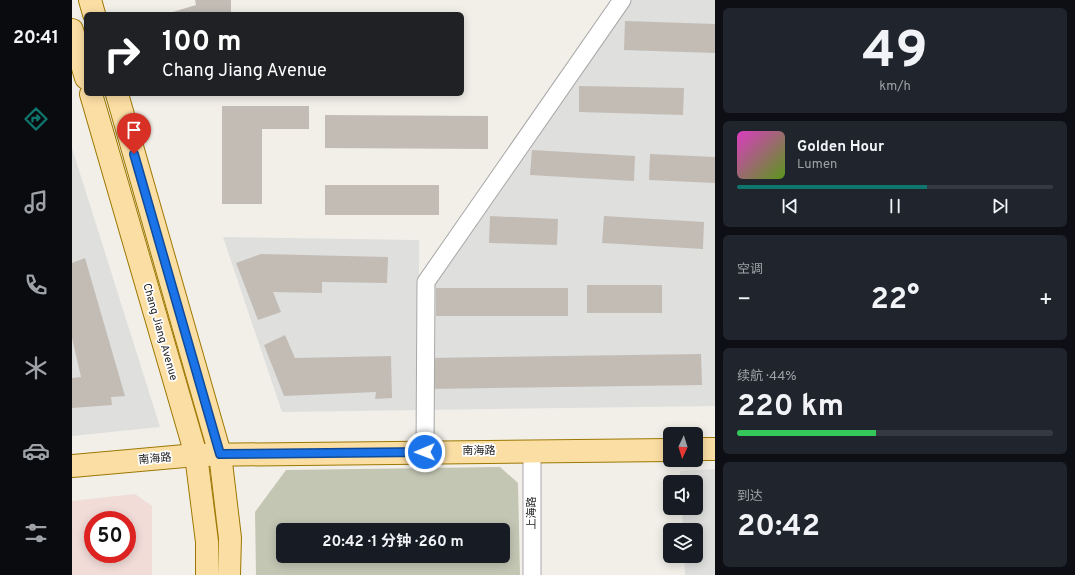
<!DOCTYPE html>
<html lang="zh">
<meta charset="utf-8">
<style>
body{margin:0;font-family:Overpass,"Noto Sans SC",sans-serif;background:#20242c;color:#f1f3f6;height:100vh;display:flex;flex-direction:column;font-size:15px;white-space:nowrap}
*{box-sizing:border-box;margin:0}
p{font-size:13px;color:#9ea1a6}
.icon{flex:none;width:22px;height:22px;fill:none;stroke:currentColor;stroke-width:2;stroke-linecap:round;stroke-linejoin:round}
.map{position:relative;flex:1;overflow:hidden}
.sheet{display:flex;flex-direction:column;gap:8px;padding:8px;background:#0d0f14;width:360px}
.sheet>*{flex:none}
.top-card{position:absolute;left:12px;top:12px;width:380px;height:84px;border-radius:6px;box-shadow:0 2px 10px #0003;background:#202124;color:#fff;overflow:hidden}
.needle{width:26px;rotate:184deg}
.controls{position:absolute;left:591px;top:427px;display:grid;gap:8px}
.controls a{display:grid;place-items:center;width:40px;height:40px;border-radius:6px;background:#171b24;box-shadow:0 2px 10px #0003;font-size:20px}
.speed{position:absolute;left:12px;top:511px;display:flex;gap:8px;font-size:20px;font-weight:700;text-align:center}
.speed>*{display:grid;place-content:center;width:52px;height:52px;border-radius:50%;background:#171b24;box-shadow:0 2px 10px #0003;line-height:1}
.speed .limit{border:6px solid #d22;background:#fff;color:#111}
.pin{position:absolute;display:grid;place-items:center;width:34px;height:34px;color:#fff;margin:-41px -17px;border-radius:50% 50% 50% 0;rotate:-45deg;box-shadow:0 0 4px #0007}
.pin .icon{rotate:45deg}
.me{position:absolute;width:44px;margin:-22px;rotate:269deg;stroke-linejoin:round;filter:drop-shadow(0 0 3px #0008)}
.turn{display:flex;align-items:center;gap:14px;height:84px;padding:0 12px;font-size:18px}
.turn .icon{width:52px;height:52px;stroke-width:2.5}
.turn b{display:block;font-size:28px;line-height:34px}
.big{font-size:30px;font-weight:700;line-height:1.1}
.sheet .card{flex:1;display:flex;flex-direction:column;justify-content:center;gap:6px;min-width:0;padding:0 14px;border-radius:6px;background:#20242c}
.sheet .dial{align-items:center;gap:0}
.dial b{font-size:52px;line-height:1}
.song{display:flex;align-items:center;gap:12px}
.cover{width:48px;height:48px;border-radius:6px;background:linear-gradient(135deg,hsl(310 70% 55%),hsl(90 70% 35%))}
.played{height:4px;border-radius:2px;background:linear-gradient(90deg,#0f766e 60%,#363941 60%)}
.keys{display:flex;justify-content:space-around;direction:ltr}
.heat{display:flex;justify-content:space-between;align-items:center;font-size:22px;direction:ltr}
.charge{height:6px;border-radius:3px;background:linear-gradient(90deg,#34c759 44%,#363941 0)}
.trip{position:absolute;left:204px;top:523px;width:234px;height:40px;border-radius:6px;background:#171b24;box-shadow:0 2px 10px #0003;font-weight:700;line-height:40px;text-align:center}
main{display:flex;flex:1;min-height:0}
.dock{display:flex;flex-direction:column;width:72px;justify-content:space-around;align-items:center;background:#090b0e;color:#9ea1a6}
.dock .icon{width:28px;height:28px}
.dock .selected{color:#0f766e}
.dock b{font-size:18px;color:#f1f3f6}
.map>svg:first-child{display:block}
</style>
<main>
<nav class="dock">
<b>20:41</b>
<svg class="icon selected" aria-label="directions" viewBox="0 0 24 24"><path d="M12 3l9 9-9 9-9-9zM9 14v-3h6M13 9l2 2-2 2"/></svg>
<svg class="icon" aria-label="music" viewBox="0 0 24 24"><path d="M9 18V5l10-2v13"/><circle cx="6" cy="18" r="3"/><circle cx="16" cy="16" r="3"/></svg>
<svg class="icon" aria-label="phone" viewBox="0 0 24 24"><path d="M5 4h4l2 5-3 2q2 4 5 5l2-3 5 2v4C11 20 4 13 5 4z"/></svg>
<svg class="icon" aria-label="climate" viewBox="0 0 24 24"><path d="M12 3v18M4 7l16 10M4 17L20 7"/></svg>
<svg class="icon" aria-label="car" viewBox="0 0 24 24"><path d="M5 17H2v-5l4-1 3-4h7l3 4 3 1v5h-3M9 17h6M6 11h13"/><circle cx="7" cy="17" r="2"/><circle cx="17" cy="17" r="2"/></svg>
<svg class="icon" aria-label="filters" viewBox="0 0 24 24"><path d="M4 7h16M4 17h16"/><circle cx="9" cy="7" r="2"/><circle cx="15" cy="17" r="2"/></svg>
</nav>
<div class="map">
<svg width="643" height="575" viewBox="0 0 643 575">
<rect width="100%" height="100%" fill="#f1efe8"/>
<!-- residential -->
<g fill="#dfdfde">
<polygon points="543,0 643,0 643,406 210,412 151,237 347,240 347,289"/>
<polygon points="0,148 88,427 0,436"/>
<polygon points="643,469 643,575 613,575 612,556 624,556 624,530 611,530 610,508 624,508 624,482 609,482 608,471"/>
</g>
<!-- commercial -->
<path fill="#f1dcd8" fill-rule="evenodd" d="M63 494 80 506V575H0V501ZM21 520H55V554H21Z"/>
<!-- construction -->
<path fill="#c4c6b4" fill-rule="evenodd" d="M428 467 446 483 448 575H184L183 512 214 470ZM211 530H431V556H211Z"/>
<!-- building -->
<g fill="#c2bcb5">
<polygon points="123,0 159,0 159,14 94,14 124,5"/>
<polygon points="553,21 643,24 643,53 552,50"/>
<polygon points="507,86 612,88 611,115 507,112"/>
<polygon points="150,106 237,106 237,129 190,129 190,204 150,204"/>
<polygon points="253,115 416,116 416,149 253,148"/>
<polygon points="460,150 563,156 562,181 458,175"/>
<polygon points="578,154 643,157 643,183 577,180"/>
<rect x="253" y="185" width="114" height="30"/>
<polygon points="418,216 486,219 485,245 417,243"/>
<polygon points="532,216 632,222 631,249 530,243"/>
<polygon points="189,254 316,257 315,283 250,282 250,293 201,292 209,312 186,320 164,263"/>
<polygon points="13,258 53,396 39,397 40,405 0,408 0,378 9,377 0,338 0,263"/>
<rect x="515" y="285" width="75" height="28"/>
<rect x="364" y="288" width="132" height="28"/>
<polygon points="213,335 223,358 319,356 320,398 303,399 304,392 212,396 192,345"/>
<polygon points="629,354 630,385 357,389 357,358"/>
</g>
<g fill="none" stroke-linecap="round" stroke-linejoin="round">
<!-- minor casing -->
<g stroke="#a8a8a8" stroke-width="19">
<g id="minor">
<polyline points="460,451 460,575"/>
<polyline points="353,452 354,282 550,0"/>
</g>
</g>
<!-- major casing -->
<g stroke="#9d7802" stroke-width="24">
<g id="major">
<polyline points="18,0 22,14"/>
<polyline points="0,30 14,78"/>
<polyline points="19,94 124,455 135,542 135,575"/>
<polyline points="45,94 148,454 158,538 157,575"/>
<polyline points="624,449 643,449"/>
<polyline points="0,466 124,455 598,450"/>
</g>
</g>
<!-- minor -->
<use href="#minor" stroke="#fff" stroke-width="17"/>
<!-- major -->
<use href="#major" stroke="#fbdea4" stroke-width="22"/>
</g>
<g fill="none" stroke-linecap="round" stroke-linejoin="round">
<!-- route casing -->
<g stroke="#114b97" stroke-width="10">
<polyline id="route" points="62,154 148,454 353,452"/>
</g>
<!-- route -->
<use href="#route" stroke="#1a73e8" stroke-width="7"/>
</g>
<g text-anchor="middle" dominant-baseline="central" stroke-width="3.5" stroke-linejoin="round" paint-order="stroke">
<!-- street labels -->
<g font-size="11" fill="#212121" stroke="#fff">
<text transform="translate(88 332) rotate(74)">Chang Jiang Avenue</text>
<text x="407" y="451">南海路</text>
<text transform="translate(83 459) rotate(-5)">南海路</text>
<text transform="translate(460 513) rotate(-90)">上海路</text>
</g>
</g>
</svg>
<div class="controls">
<a><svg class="needle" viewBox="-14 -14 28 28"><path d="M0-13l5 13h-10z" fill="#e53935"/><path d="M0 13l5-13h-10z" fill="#9ea1a6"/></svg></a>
<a><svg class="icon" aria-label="sound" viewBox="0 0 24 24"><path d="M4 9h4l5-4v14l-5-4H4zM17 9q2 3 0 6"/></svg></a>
<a><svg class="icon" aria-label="layers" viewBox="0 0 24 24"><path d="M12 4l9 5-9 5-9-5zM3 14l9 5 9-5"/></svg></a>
</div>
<div class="speed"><div class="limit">50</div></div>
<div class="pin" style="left:62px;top:154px;background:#d93025"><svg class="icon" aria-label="arrive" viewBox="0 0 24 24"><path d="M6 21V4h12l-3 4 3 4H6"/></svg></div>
<svg class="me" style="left:353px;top:452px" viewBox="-20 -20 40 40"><circle r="17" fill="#1a73e8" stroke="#fff" stroke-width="3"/><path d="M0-11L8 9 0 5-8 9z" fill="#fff"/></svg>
<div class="trip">20:42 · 1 分钟 · 260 m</div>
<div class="top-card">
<div class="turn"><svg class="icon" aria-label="right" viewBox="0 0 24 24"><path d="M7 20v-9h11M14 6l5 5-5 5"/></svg><div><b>100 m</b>Chang Jiang Avenue</div></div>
</div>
</div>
<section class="sheet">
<div class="card dial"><b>49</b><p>km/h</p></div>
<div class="card">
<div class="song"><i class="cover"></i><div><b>Golden Hour</b><p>Lumen</p></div></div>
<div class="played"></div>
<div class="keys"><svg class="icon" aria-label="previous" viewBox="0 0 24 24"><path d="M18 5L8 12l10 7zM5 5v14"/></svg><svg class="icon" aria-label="pause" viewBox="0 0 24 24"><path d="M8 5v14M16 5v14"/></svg><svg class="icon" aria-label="next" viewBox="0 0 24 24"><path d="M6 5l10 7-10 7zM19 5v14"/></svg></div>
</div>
<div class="card"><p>空调</p>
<div class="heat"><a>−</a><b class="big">22°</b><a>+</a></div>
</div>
<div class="card"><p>续航 · 44%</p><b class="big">220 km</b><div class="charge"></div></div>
<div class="card"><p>到达</p><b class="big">20:42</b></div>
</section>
</main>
